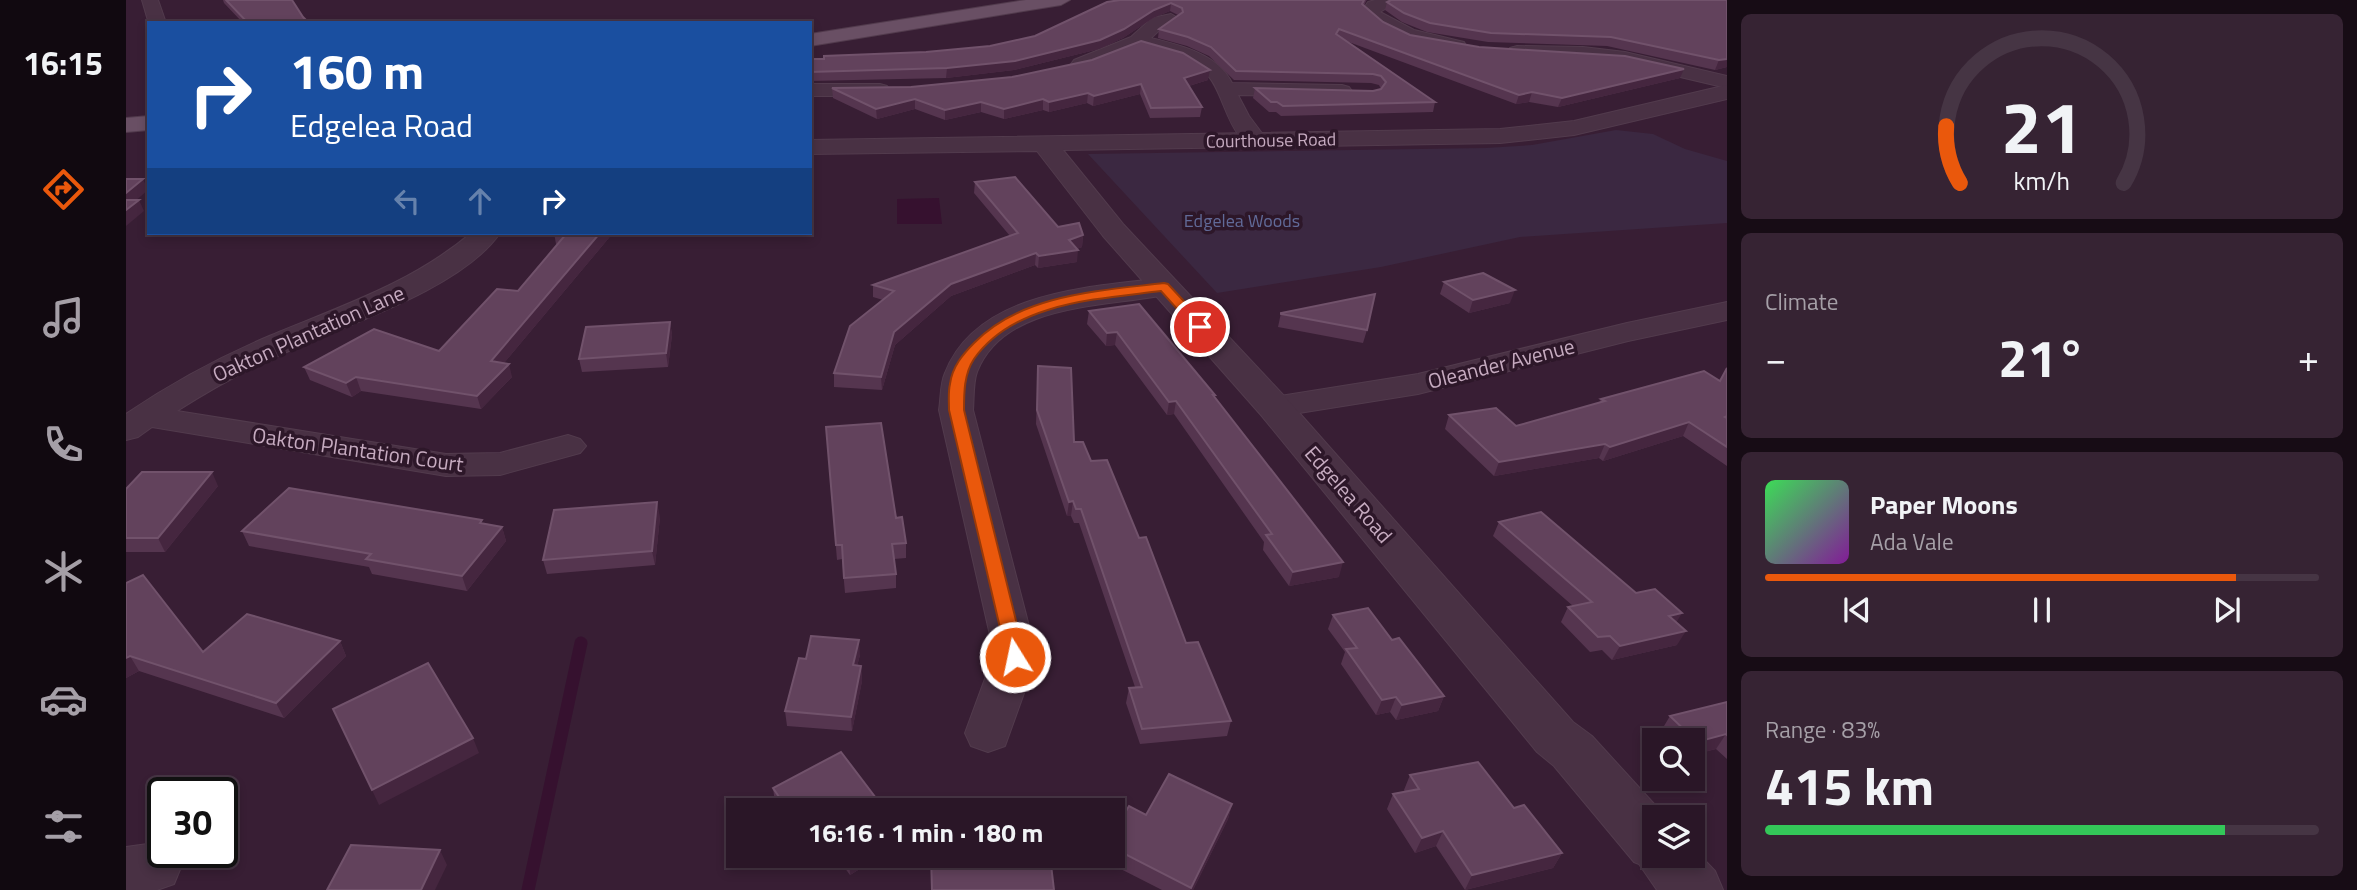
<!DOCTYPE html>
<meta charset="utf-8">
<style>
body{margin:0;font-family:"Titillium Web",sans-serif;background:#362333;color:#f1f3f6;height:100vh;display:flex;flex-direction:column;font-size:26px;white-space:nowrap}
*{box-sizing:border-box;margin:0}
p{font-size:23px;color:#a59fa7}
.icon{flex:none;width:38px;height:38px;fill:none;stroke:currentColor;stroke-width:2;stroke-linecap:round;stroke-linejoin:round}
.map{position:relative;flex:1;overflow:hidden}
.drawer{display:flex;flex-direction:column;gap:14px;padding:14px;background:#170c15;width:630px}
.drawer>*{flex:none}
.guide{position:absolute;left:21px;top:21px;width:665px;height:214px;border-radius:0px;box-shadow:0 4px 10px #0003,0 0 0 2px #463544;background:#1a4fa0;color:#fff;overflow:hidden}
.fabs{position:absolute;left:1516px;top:728px;display:grid;gap:14px}
.fabs a{display:grid;place-items:center;width:63px;height:63px;border-radius:0px;background:#2a1627;box-shadow:0 4px 10px #0003,0 0 0 2px #463544;font-size:35px}
.speed{position:absolute;left:21px;top:777px;display:flex;gap:14px;font-size:35px;font-weight:700;text-align:center}
.speed>*{display:grid;place-content:center;width:91px;height:91px;border-radius:50%;background:#2a1627;box-shadow:0 4px 10px #0003,0 0 0 2px #463544;line-height:1}
.speed .limit{border:4px solid #111;border-radius:10px;background:#fff;color:#111}
.pin{position:absolute;display:grid;place-items:center;width:60px;height:60px;color:#fff;margin:-30px;border:4px solid #fff;border-radius:50%;box-shadow:0 2px 7px #0007}
.me{position:absolute;width:77px;margin:-38px;rotate:350deg;stroke-linejoin:round;filter:drop-shadow(0 0 5px #0008)}
.turn{display:flex;align-items:center;gap:24px;height:147px;padding:0 28px;font-size:32px}
.turn .icon{width:91px;height:91px;stroke-width:2.5}
.turn b{display:block;font-size:49px;line-height:60px}
.lanes{display:flex;align-items:center;height:66px;padding:0 28px;background:#0003;justify-content:center;gap:35px;direction:ltr}
.lanes .off{opacity:.35}
.big{font-size:52px;font-weight:700;line-height:1.1}
.drawer .card{flex:1;display:flex;flex-direction:column;justify-content:center;gap:10px;min-width:0;padding:0 24px;border-radius:10px;background:#362333}
.drawer .dial{align-items:center;gap:0}
.dial svg{height:182px;overflow:visible;fill:none;stroke:#463544;stroke-width:7;stroke-linecap:round;text-anchor:middle}
.dial text{fill:#f1f3f6;stroke:none}
.song{display:flex;align-items:center;gap:21px}
.cover{width:84px;height:84px;border-radius:10px;background:linear-gradient(135deg,hsl(130 70% 55%),hsl(290 70% 35%))}
.played{height:7px;border-radius:4px;background:linear-gradient(90deg,#ea580c 85%,#463544 85%)}
.keys{display:flex;justify-content:space-around;direction:ltr}
.heat{display:flex;justify-content:space-between;align-items:center;font-size:38px;direction:ltr}
.charge{height:10px;border-radius:5px;background:linear-gradient(90deg,#34c759 83%,#463544 0)}
.trip{position:absolute;left:600px;top:798px;width:399px;height:70px;border-radius:0px;background:#2a1627;box-shadow:0 4px 10px #0003,0 0 0 2px #463544;font-weight:700;line-height:70px;text-align:center}
main{display:flex;flex:1;min-height:0}
.dock{display:flex;flex-direction:column;width:126px;justify-content:space-around;align-items:center;background:#110910;color:#a59fa7}
.dock .icon{width:49px;height:49px}
.dock .on{color:#ea580c}
.dock b{font-size:32px;color:#f1f3f6}
.map>svg:first-child{display:block}
</style>
<main>
<nav class="dock">
<b>16:15</b>
<svg class="icon on" aria-label="directions" viewBox="0 0 24 24"><path d="M12 3l9 9-9 9-9-9zM9 14v-3h6M13 9l2 2-2 2"/></svg>
<svg class="icon" aria-label="music" viewBox="0 0 24 24"><path d="M9 18V5l10-2v13"/><circle cx="6" cy="18" r="3"/><circle cx="16" cy="16" r="3"/></svg>
<svg class="icon" aria-label="phone" viewBox="0 0 24 24"><path d="M5 4h4l2 5-3 2q2 4 5 5l2-3 5 2v4C11 20 4 13 5 4z"/></svg>
<svg class="icon" aria-label="climate" viewBox="0 0 24 24"><path d="M12 3v18M4 7l16 10M4 17L20 7"/></svg>
<svg class="icon" aria-label="car" viewBox="0 0 24 24"><path d="M5 17H2v-5l4-1 3-4h7l3 4 3 1v5h-3M9 17h6M6 11h13"/><circle cx="7" cy="17" r="2"/><circle cx="17" cy="17" r="2"/></svg>
<svg class="icon" aria-label="filters" viewBox="0 0 24 24"><path d="M4 7h16M4 17h16"/><circle cx="9" cy="7" r="2"/><circle cx="15" cy="17" r="2"/></svg>
</nav>
<div class="map">
<svg width="1601" height="890" viewBox="0 0 1601 890">
<rect width="100%" height="100%" fill="#381e34"/>
<!-- green -->
<polygon fill="#3b2841" points="1490,130 1527,134 1559,149 1601,161 1601,223 1394,237 1255,267 1091,293 962,154 1360,148 1406,145"/>
<!-- water -->
<polygon fill="#36112f" points="813,198 816,224 771,224 771,199"/>
<g fill="none" stroke-linecap="round" stroke-linejoin="round">
<!-- stream -->
<polyline stroke="#36112f" stroke-width="13" points="402,890 455,643"/>
<!-- minor casing -->
<g stroke="#523b4d" stroke-width="2">
<g id="minor">
<polygon points="16,0 32,0 40,23 23,24"/>
<path d="M1249 0H1274L1254 12 1288 30 1338 42 1340 46 1331 52C1305 45 1250 36 1236 11L1242 2Z"/>
<path d="M1045 14 1054 19 1051 23 1038 26 1025 38C1054 45 1092 54 1106 83L1216 85 1223 87 1226 91 1223 95 1216 97 1112 95 1123 116 1141 140 1138 145C1104 153 1099 92 1082 76 1068 63 1032 46 1013 47 991 48 971 74 948 68L945 64 948 60 1005 37 1026 18Z"/>
<polygon points="1391,46 1457,47 1499,52 1601,76 1601,88 1499,64 1457,59 1384,56 1382,52 1384,48"/>
<polygon points="684,84 754,84 761,86 764,90 761,94 754,96 684,96"/>
<path d="M345 233H374C337 287 224 324 165 350 125 367 87 388 51 411L320 454 374 453 442 435 454 439 460 446 454 453 374 475 320 476 26 427 12 437 0 440V414C44 384 92 358 141 337 212 307 285 284 345 233Z"/>
<path d="M1038 278 1048 281 1052 287 1048 293C986 308 879 300 851 372 847 383 848 398 847 410L911 657 879 746 862 752 845 746 839 733 867 657 866 644 813 410C815 398 814 384 819 373 851 291 964 287 1038 278Z"/>
<polygon points="1601,302 1601,320 1502,341 1292,394 1148,417 1136,414 1131,407 1136,400 1148,397 1292,374 1501,323"/>
<polygon points="29,843 37,846 37,852 48,852 55,867 48,884 31,890 0,890 0,847"/>
</g>
</g>
<!-- tertiary casing -->
<g stroke="#523b4d" stroke-width="2">
<polygon id="tertiary" points="1601,85 1601,99 1448,135 1374,143 937,150 997,224 1161,399 1447,722 1466,736 1540,817 1528,817 1528,856 1566,856 1566,847 1589,871 1597,890 1531,890 1513,864 1508,862 1428,766 1411,752 1135,415 977,236 911,151 684,154 684,140 1374,129 1448,121"/>
</g>
<!-- primary casing -->
<g stroke="#523b4d" stroke-width="2">
<g id="primary">
<polygon points="900,0 944,0 935,5 684,46 684,34"/>
<polygon points="23,116 23,130 0,132 0,118"/>
</g>
</g>
<!-- minor -->
<use href="#minor" fill="#493144" fill-rule="evenodd"/>
<!-- tertiary -->
<use href="#tertiary" fill="#493144" fill-rule="evenodd"/>
<!-- primary -->
<use href="#primary" fill="#694f64" fill-rule="evenodd"/>
</g>
<!-- wall -->
<g fill="#55354f">
<polygon points="97,0 166,0 177,17 183,23 117,23 98,3"/>
<polygon points="1065,0 1241,0 1240,1 1238,6 1257,22 1284,35 1353,47 1554,78 1432,107 1403,102 1390,104 1220,41 1309,102 1307,112 1155,116 1150,112 1143,112 1127,98 1129,88 1247,91 1255,89 1253,85 1245,83 1108,80 1083,56 1061,46 1032,38 1033,29 1052,15 1044,11 1027,18 997,38 973,49 888,70 820,78 684,81 684,59 800,52 864,46 909,36 981,2"/>
<polygon points="1601,0 1601,67 1589,70 1481,46 1362,42 1301,32 1276,22 1259,10 1261,2"/>
<polygon points="1082,80 1063,86 1076,107 1074,117 1024,118 1014,94 967,106 961,103 923,112 917,110 878,119 855,112 819,120 789,109 751,119 707,98 706,88"/>
<polygon points="849,182 932,227 957,235 956,247 951,249 951,262 912,268 909,265 825,296 769,345 756,390 708,387 708,373 757,300 747,297 747,285 884,236 848,193"/>
<polygon points="428,233 487,233 378,363 386,377 355,409 235,391 226,397 184,380 178,367 313,351 392,291 432,244 430,244"/>
<polygon points="1318,282 1384,303 1343,313 1314,294"/>
<polygon points="963,311 1089,398 1213,577 1163,586 1137,550 1138,542 1048,414 1041,415 989,345 980,346 961,324"/>
<polygon points="1155,313 1241,330 1237,343 1152,327"/>
<polygon points="544,322 546,335 542,367 456,372 453,359"/>
<polygon points="912,366 948,442 965,461 1013,538 1060,643 1105,721 1101,736 1014,744 1000,703 1003,688 1009,687 953,523 948,523 945,516 941,516 910,424"/>
<polygon points="1601,368 1601,466 1557,436 1477,461 1473,458 1368,476 1319,429 1323,415 1390,426 1473,403 1475,399 1594,381"/>
<polygon points="700,427 770,518 780,543 780,558 768,559 770,574 770,588 719,593 716,559 711,560"/>
<polygon points="92,486 39,552 0,552 0,489"/>
<polygon points="534,517 529,565 421,574 417,560"/>
<polygon points="1373,522 1550,622 1551,645 1486,660 1476,650 1464,652 1435,622 1442,607 1447,606 1367,536"/>
<polygon points="357,524 376,527 380,541 341,591 246,574 243,567 123,546 116,531"/>
<polygon points="0,583 77,652 214,641 220,656 158,718 13,671 0,678"/>
<polygon points="1207,615 1266,640 1318,696 1312,711 1270,720 1264,712 1250,715 1215,664 1219,652 1202,629"/>
<polygon points="734,655 731,666 735,666 736,681 726,731 661,726 659,711 680,659"/>
<polygon points="1601,702 1601,759 1590,749 1566,755 1566,740 1545,740 1535,731 1544,716"/>
<polygon points="1284,775 1388,808 1436,853 1427,868 1339,890 1310,846 1289,853 1261,809 1267,794 1279,792 1278,790"/>
<polygon points="647,788 759,810 654,810 649,803"/>
<polygon points="1106,804 1102,819 1067,890 1036,890 977,860 978,856 987,856 987,833 1020,815"/>
<polygon points="710,856 755,856 724,875"/>
</g>
<!-- shaded-wall -->
<g fill="#45263f">
<polygon points="1045,3 1044,11 1027,18 997,38 973,49 888,70 820,78 821,68 1028,10"/>
<polygon points="1601,59 1601,67 1589,70 1593,60"/>
<polygon points="1558,69 1554,78 1432,107 1436,98"/>
<polygon points="1084,70 1082,80 1056,88 1058,78"/>
<polygon points="1015,84 1014,94 967,106 968,96"/>
<polygon points="1406,92 1403,102 1390,104 1393,95"/>
<polygon points="962,93 961,103 923,112 923,102"/>
<polygon points="789,99 789,109 751,119 750,109"/>
<polygon points="917,99 917,110 878,119 878,109"/>
<polygon points="855,102 855,112 819,120 819,110"/>
<polygon points="17,179 22,190 0,209 0,193"/>
<polygon points="13,200 18,211 0,226 0,210"/>
<polygon points="474,233 487,233 368,375 365,361"/>
<polygon points="957,235 956,247 946,251 952,250 951,262 912,268 913,256 943,240"/>
<polygon points="910,253 909,265 825,296 769,345 756,390 755,377 768,332 825,284"/>
<polygon points="1389,290 1384,303 1343,313 1347,300"/>
<polygon points="544,322 546,335 542,367 540,353"/>
<polygon points="991,332 989,345 980,346 981,333"/>
<polygon points="383,364 386,377 355,409 351,396"/>
<polygon points="230,377 235,391 226,397 220,383"/>
<polygon points="1050,401 1048,414 1041,415 1043,402"/>
<polygon points="1563,422 1557,436 1477,461 1484,447"/>
<polygon points="1479,444 1473,458 1368,476 1373,462"/>
<polygon points="86,472 92,486 39,552 32,538"/>
<polygon points="947,501 945,516 941,516 943,502"/>
<polygon points="531,502 534,517 529,565 526,551"/>
<polygon points="376,527 380,541 341,591 336,576"/>
<polygon points="1217,562 1213,577 1163,586 1167,572"/>
<polygon points="1556,613 1547,628 1543,616"/>
<polygon points="1560,631 1551,645 1486,660 1494,646"/>
<polygon points="733,640 734,655 727,680 727,665"/>
<polygon points="214,641 220,656 158,718 150,703"/>
<polygon points="4,656 13,671 0,678 0,658"/>
<polygon points="735,666 736,681 726,731 725,717"/>
<polygon points="1318,696 1312,711 1270,720 1276,705"/>
<polygon points="1270,697 1264,712 1250,715 1256,700"/>
<polygon points="1600,734 1590,749 1566,755 1566,749 1571,742"/>
<polygon points="347,738 353,753 253,805 246,790"/>
<polygon points="1106,804 1102,819 1067,890 1064,890"/>
<polygon points="1317,831 1310,846 1289,853 1296,838"/>
<polygon points="314,850 321,865 309,890 295,890"/>
<polygon points="1436,853 1427,868 1339,890 1346,875"/>
<polygon points="729,856 755,856 724,875 723,860"/>
</g>
<!-- building -->
<g fill="#62425c" stroke="#71526b" stroke-width="2">
<polygon points="100,0 166,0 177,17 183,23 122,23"/>
<polygon points="994,0 1238,0 1236,4 1257,22 1284,35 1353,47 1499,56 1558,69 1436,98 1406,92 1393,95 1213,29 1210,34 1309,102 1157,106 1151,102 1145,102 1129,88 1247,91 1255,89 1260,82 1255,76 1247,74 1110,71 1085,47 1062,37 1033,29 1057,12 1056,8 1045,3 1028,10 998,29 974,40 889,61 821,68 684,72 684,59 698,59 698,56 800,52 864,46 909,36 981,2"/>
<polygon points="1265,0 1601,0 1601,59 1593,60 1485,37 1365,33 1304,23 1278,13 1261,2"/>
<polygon points="1015,41 1057,53 1084,70 1058,78 1076,107 1025,108 1015,84 968,96 962,93 923,102 917,99 878,109 855,102 819,110 789,99 750,109 706,88 785,87 886,77 966,60"/>
<polygon points="889,177 932,227 953,223 957,235 943,240 952,250 913,256 910,253 825,284 768,332 755,377 708,373 724,326 768,291 747,285 892,233 849,182"/>
<polygon points="0,179 17,179 0,193"/>
<polygon points="0,200 13,200 0,210"/>
<polygon points="439,233 474,233 365,361 383,364 351,396 230,377 220,383 178,367 248,329 313,351 371,289 392,291 441,233"/>
<polygon points="1357,273 1389,290 1347,300 1318,282"/>
<polygon points="1249,294 1241,330 1155,314 1155,313"/>
<polygon points="1013,304 1089,395 1087,395 1217,562 1167,572 1140,535 1146,534 1050,401 1043,402 991,332 981,333 963,311"/>
<polygon points="544,322 540,353 453,359 460,327"/>
<polygon points="912,366 945,368 948,442 957,442 965,461 981,460 1013,538 1020,537 1060,643 1072,642 1105,721 1016,729 1003,688 1016,687 955,509 950,509 947,501 943,502 911,410"/>
<polygon points="1601,368 1601,416 1599,417 1601,418 1601,447 1563,422 1484,447 1479,444 1373,462 1323,415 1370,408 1390,426 1479,401 1475,399 1578,371 1594,381"/>
<polygon points="755,423 770,518 776,517 780,543 766,544 770,574 718,578 716,545 710,545 700,427"/>
<polygon points="16,472 86,472 32,538 0,538 0,489"/>
<polygon points="163,488 356,520 354,523 376,527 336,576 240,559 245,554 116,531"/>
<polygon points="531,502 526,551 417,560 428,510"/>
<polygon points="1415,512 1510,593 1529,589 1556,613 1543,616 1560,631 1494,646 1484,636 1472,637 1442,607 1466,602 1373,522"/>
<polygon points="17,575 77,652 121,614 214,641 150,703 4,656 0,658 0,583"/>
<polygon points="1242,608 1266,640 1273,638 1318,696 1276,705 1270,697 1256,700 1220,649 1231,648 1207,615"/>
<polygon points="685,636 733,640 727,665 735,666 725,717 659,711 673,658 680,659"/>
<polygon points="302,663 347,738 246,790 207,709"/>
<polygon points="1601,702 1601,735 1600,734 1571,742 1544,716"/>
<polygon points="715,752 759,810 662,810 647,788"/>
<polygon points="1352,762 1388,808 1398,805 1436,853 1346,875 1317,831 1296,838 1267,794 1293,789 1284,775"/>
<polygon points="1043,774 1106,804 1065,888 987,848 987,833 1003,806 1020,815"/>
<polygon points="225,845 314,850 295,890 201,890"/>
<polygon points="720,856 729,856 723,860"/>
<polygon points="805,856 924,856 928,890 806,890"/>
</g>
<!-- route -->
<path fill="#ea580c" stroke="#983908" stroke-width="2" d="M1038 283 1042 284 1079 324V330H1070L1035 291C973 299 888 302 848 359 838 374 838 393 838 410L899 657 896 662 889 664 882 662 823 410C823 402 822 392 824 384 826 367 837 354 848 343 896 294 973 291 1038 283Z"/>
<g text-anchor="middle" dominant-baseline="central" stroke-width="7" stroke-linejoin="round" paint-order="stroke">
<!-- far-street labels -->
<g font-size="18" fill="#c6abc0" stroke="#2d1729">
<text transform="translate(1145 140) rotate(-1)">Courthouse Road</text>
</g>
<!-- far-park labels -->
<g font-size="18" fill="#616a98" stroke="#2d1729">
<text x="1116" y="220">Edgelea Woods</text>
</g>
<!-- street labels -->
<g font-size="21" fill="#c6abc0" stroke="#2d1729">
<text transform="translate(182 333) rotate(-24)">Oakton Plantation Lane</text>
<text transform="translate(1375 363) rotate(-14)">Oleander Avenue</text>
<text transform="translate(232 449) rotate(8)">Oakton Plantation Court</text>
<text transform="translate(1223 494) rotate(49)">Edgelea Road</text>
</g>
</g>
</svg>
<div class="fabs">
<a><svg class="icon" aria-label="search" viewBox="0 0 24 24"><circle cx="10" cy="10" r="6"/><path d="M15 15l6 6"/></svg></a>
<a><svg class="icon" aria-label="layers" viewBox="0 0 24 24"><path d="M12 4l9 5-9 5-9-5zM3 14l9 5 9-5"/></svg></a>
</div>
<div class="speed"><div class="limit">30</div></div>
<div class="pin" style="left:1074px;top:327px;background:#d93025"><svg class="icon" aria-label="arrive" viewBox="0 0 24 24"><path d="M6 21V4h12l-3 4 3 4H6"/></svg></div>
<svg class="me" style="left:889px;top:657px" viewBox="-20 -20 40 40"><circle r="17" fill="#ea580c" stroke="#fff" stroke-width="3"/><path d="M0-11L8 9 0 5-8 9z" fill="#fff"/></svg>
<div class="trip">16:16 · 1 min · 180 m</div>
<div class="guide">
<div class="turn"><svg class="icon" aria-label="right" viewBox="0 0 24 24"><path d="M7 20v-9h11M14 6l5 5-5 5"/></svg><div><b>160 m</b>Edgelea Road</div></div>
<div class="lanes"><svg class="icon off" aria-label="left" viewBox="0 0 24 24"><path d="M17 20v-9H6M10 6l-5 5 5 5"/></svg><svg class="icon off" aria-label="ahead" viewBox="0 0 24 24"><path d="M12 20V5M6 11l6-6 6 6"/></svg><svg class="icon" aria-label="right" viewBox="0 0 24 24"><path d="M7 20v-9h11M14 6l5 5-5 5"/></svg></div>
</div>
</div>
<section class="drawer">
<div class="card dial"><svg viewBox="0 0 100 80">
<path d="M14 69A42 42 0 1 1 86 69"/>
<path d="M14 69A42 42 0 0 1 8 44" stroke="#ea580c"/>
<text x="50" y="56" font-size="32" font-weight="700">21</text>
<text x="50" y="72" font-size="11">km/h</text>
</svg></div>
<div class="card"><p>Climate</p>
<div class="heat"><a>−</a><b class="big">21°</b><a>+</a></div>
</div>
<div class="card">
<div class="song"><i class="cover"></i><div><b>Paper Moons</b><p>Ada Vale</p></div></div>
<div class="played"></div>
<div class="keys"><svg class="icon" aria-label="previous" viewBox="0 0 24 24"><path d="M18 5L8 12l10 7zM5 5v14"/></svg><svg class="icon" aria-label="pause" viewBox="0 0 24 24"><path d="M8 5v14M16 5v14"/></svg><svg class="icon" aria-label="next" viewBox="0 0 24 24"><path d="M6 5l10 7-10 7zM19 5v14"/></svg></div>
</div>
<div class="card"><p>Range · 83%</p><b class="big">415 km</b><div class="charge"></div></div>
</section>
</main>
